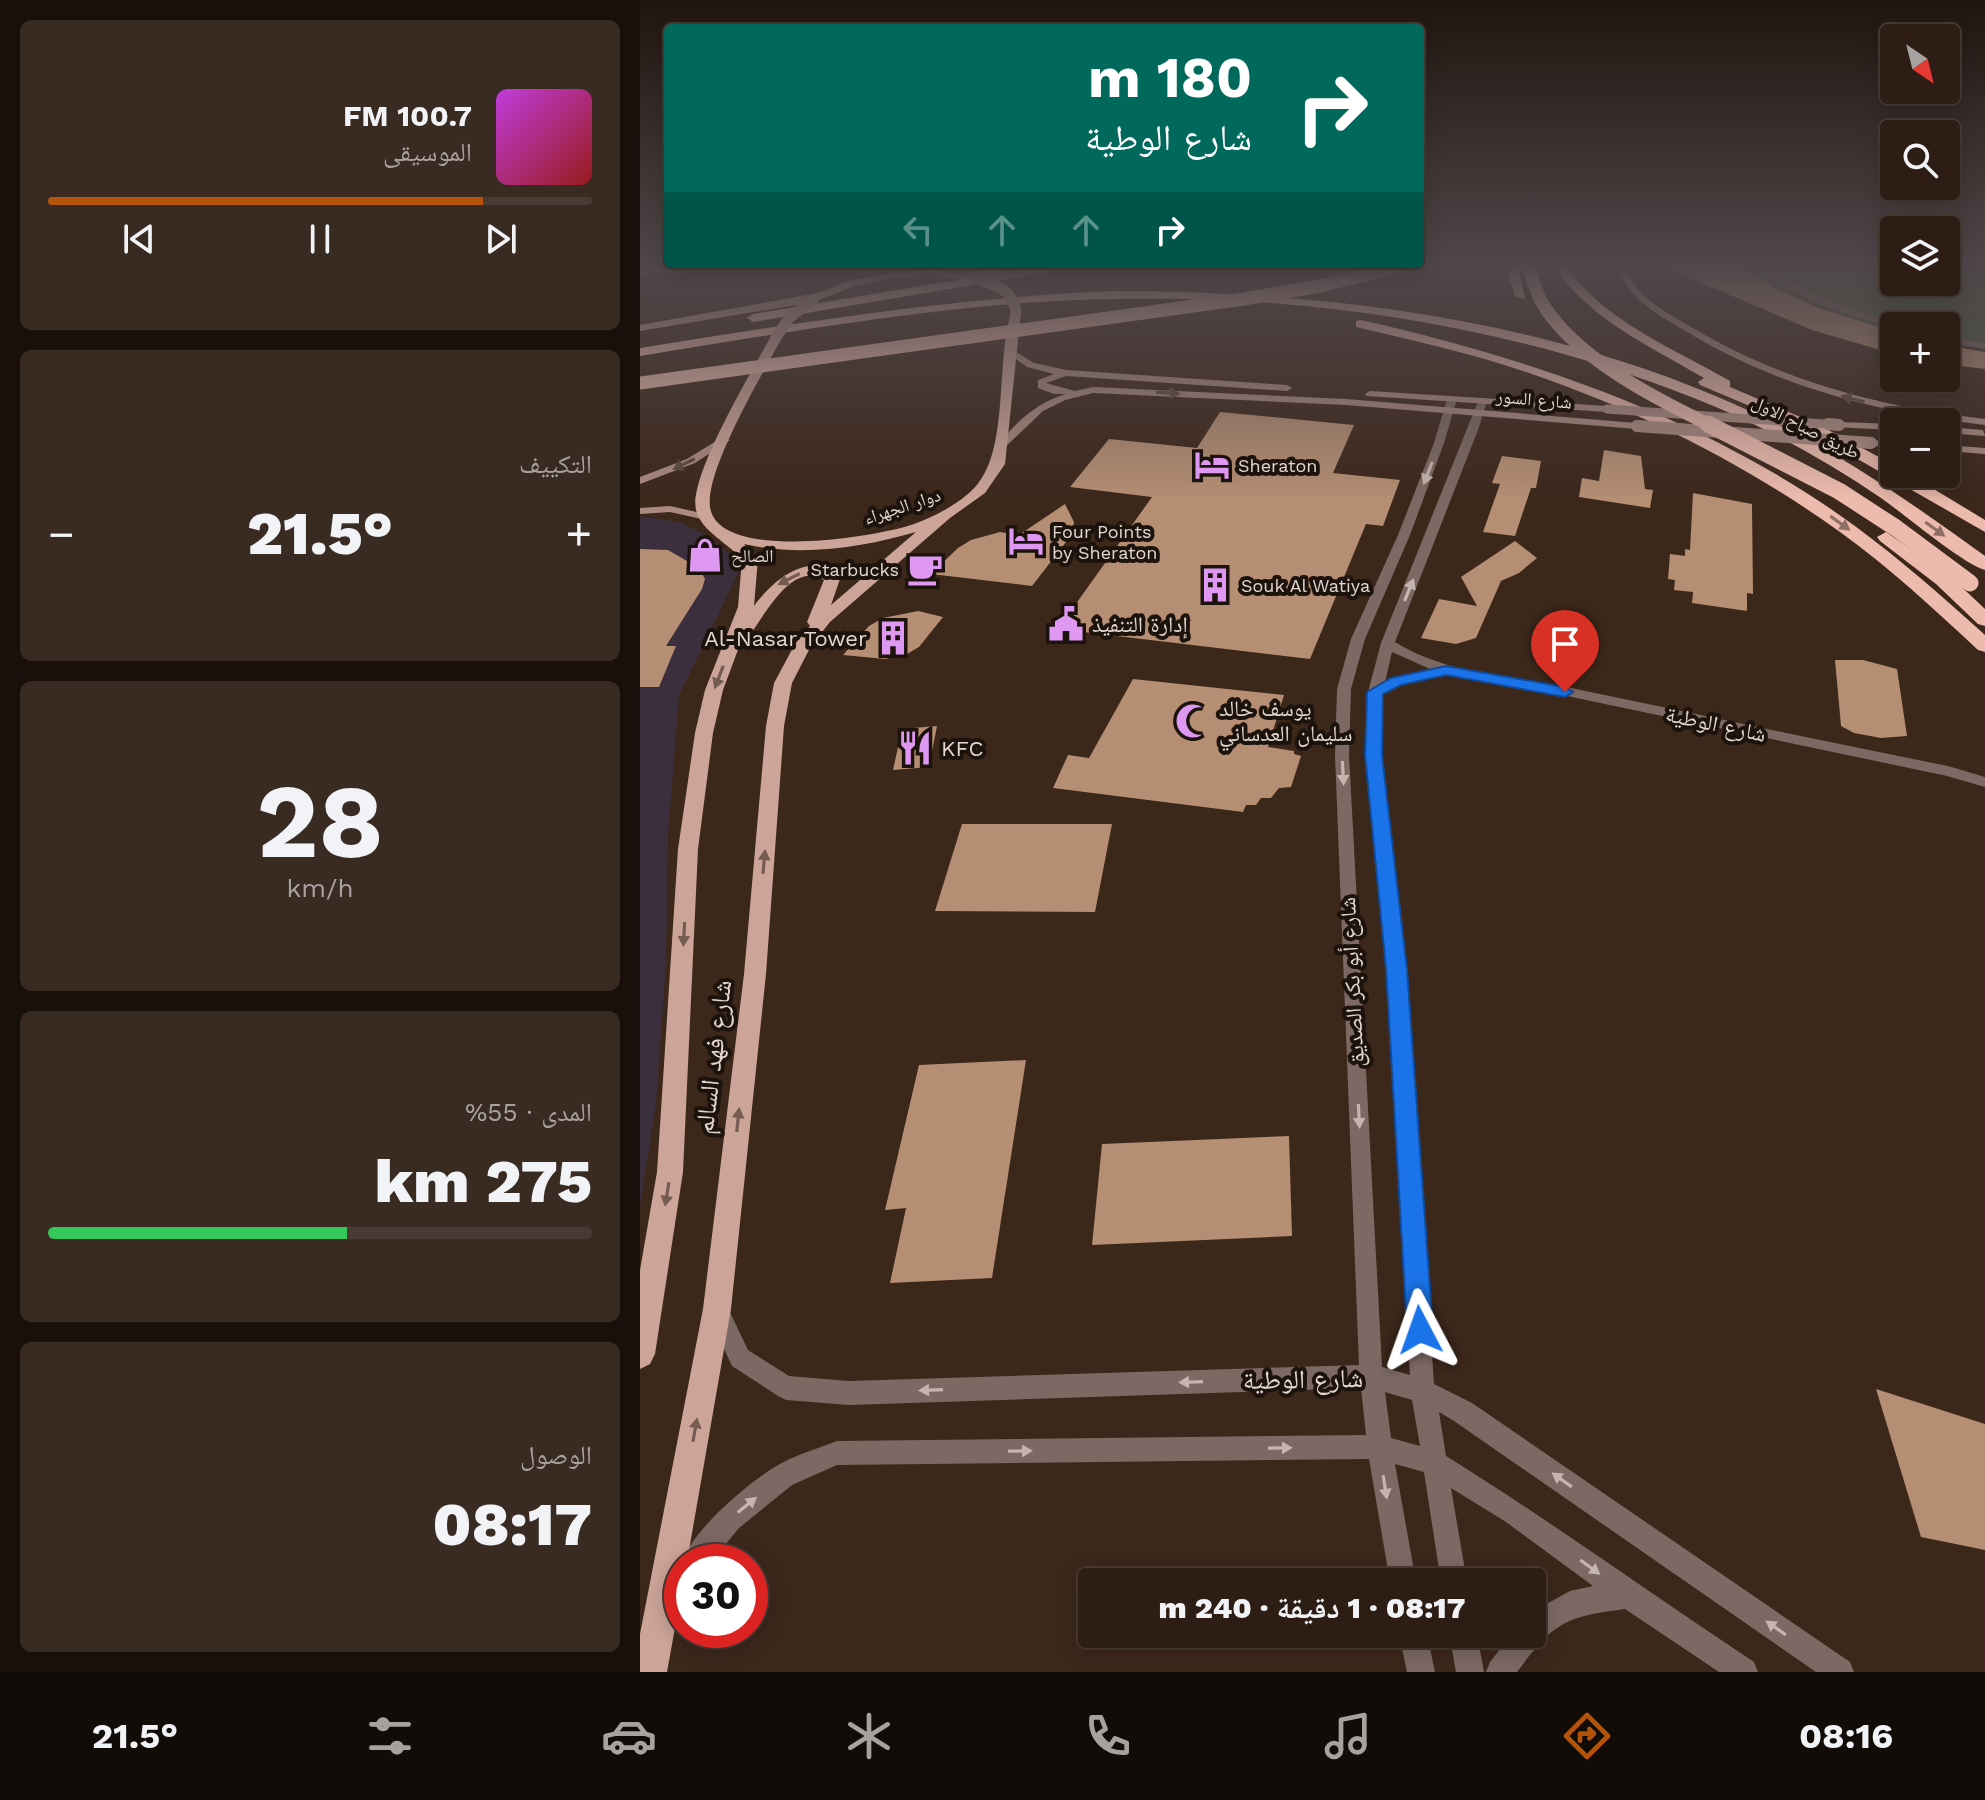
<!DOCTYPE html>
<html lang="ar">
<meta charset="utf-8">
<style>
body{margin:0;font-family:"Work Sans","Noto Naskh Arabic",sans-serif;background:#392a22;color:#f1f3f6;direction:rtl;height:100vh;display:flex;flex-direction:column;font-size:30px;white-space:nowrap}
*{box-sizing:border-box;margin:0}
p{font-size:26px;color:#a7a2a0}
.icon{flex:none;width:44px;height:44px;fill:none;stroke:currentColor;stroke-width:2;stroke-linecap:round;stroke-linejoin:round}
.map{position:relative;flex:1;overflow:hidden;direction:ltr}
.sheet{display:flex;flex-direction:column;gap:20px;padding:20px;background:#19100b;width:640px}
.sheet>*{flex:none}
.hud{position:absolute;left:24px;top:24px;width:760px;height:244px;border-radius:8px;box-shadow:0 4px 20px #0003,0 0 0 2px #483b34;direction:rtl;background:#00695c;color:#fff;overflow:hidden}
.needle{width:52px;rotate:145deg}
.buttons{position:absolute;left:1240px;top:24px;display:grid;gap:16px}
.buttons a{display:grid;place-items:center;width:80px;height:80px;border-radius:8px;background:#2d1d14;box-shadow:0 4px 20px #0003,0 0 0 2px #483b34;font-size:40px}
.speed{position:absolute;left:24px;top:1544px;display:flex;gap:16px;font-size:40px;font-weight:700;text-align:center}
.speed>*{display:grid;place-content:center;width:104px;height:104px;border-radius:50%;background:#2d1d14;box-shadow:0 4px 20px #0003,0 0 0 2px #483b34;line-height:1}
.speed .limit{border:12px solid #d22;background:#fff;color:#111}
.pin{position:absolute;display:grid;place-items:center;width:68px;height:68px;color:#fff;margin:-82px -34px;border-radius:50% 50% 50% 0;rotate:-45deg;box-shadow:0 0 8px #0007}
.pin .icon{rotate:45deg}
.me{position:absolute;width:88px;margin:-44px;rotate:356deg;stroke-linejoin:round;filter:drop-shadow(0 0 6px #0008)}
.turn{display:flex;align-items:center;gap:28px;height:168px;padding:0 40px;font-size:36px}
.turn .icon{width:104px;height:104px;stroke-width:2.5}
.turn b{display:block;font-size:56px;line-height:68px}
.lanes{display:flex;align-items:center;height:76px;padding:0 40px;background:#0003;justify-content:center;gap:40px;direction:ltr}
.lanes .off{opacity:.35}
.big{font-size:60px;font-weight:800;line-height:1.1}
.sheet .card{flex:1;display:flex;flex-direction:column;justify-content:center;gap:12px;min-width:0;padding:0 28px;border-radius:12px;background:#392a22}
.sheet .dial{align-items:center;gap:0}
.dial b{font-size:104px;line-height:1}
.song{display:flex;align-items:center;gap:24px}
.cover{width:96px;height:96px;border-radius:12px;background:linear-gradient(135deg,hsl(290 70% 55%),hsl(0 70% 35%))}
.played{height:8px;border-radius:4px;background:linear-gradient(90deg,#b45309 80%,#483b34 80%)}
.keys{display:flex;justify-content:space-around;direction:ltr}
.heat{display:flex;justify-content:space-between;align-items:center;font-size:44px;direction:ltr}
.charge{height:12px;border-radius:6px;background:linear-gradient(90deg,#34c759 55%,#483b34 0)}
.trip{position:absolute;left:438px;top:1568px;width:468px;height:80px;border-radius:8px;background:#2d1d14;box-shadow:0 4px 20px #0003,0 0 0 2px #483b34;font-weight:800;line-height:80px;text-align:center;direction:rtl}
.tab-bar{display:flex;height:128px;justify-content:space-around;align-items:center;background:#120c08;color:#a7a2a0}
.tab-bar .icon{width:56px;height:56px}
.tab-bar .current{color:#b45309}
.tab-bar b{font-size:36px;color:#f1f3f6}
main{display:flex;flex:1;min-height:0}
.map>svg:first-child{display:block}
</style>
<main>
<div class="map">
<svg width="1345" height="1672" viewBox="0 0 1345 1672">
<rect width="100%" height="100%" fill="#3c271b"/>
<!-- commercial -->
<polygon fill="#3c2f3d" points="0,516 39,522 68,536 102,565 39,696 28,835 26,962 16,1103 0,1206"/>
<!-- green -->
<path fill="#4a5c3f" d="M1100 266H1254V282H1306V266H1345V349L1306 344V326H1254V332C1199 315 1148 298 1100 266Z"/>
<!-- building -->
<g fill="#b58e73">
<polygon points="1022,266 1100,266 1136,288 1179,308 1254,332 1254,354 1172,330"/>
<polygon points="1306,345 1345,352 1345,369 1306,364"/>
<polygon points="580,412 714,425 693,473 760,480 743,526 726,524 670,659 418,629 512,497 430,487 469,439 557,448"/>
<polygon points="964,450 1001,456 1005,489 1013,490 1010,508 939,497 942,478 959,481"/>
<polygon points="862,456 901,461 896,488 891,488 875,536 843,532 860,484 852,483"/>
<polygon points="1053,493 1112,504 1113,594 1107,593 1107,611 1052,603 1053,592 1034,590 1035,580 1028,579 1030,554 1045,556 1045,549 1050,550"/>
<polygon points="425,504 434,522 433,533 392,586 291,574 318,548 331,540 360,532 379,535"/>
<polygon points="875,541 897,558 879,573 861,581 836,638 816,644 781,638 799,599 837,606 821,577"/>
<polygon points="0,549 28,550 59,568 65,579 62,589 26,646 36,646 19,687 0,687"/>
<polygon points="278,611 303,617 279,647 267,654 245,659 203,655 229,626 243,618"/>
<polygon points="1195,660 1223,660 1257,669 1267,736 1241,738 1214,733 1201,726"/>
<polygon points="493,679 644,695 628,747 654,751 654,754 661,756 651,787 639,788 631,798 621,798 616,805 606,805 603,812 413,788 428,755 449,758"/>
<polygon points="297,726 289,767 253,770 262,729"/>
<polygon points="322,824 472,824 455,912 295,911"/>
<polygon points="386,1060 352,1278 250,1283 266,1208 245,1210 279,1065"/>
<polygon points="649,1136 652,1236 452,1245 462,1144"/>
<polygon points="1236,1389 1345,1424 1345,1550 1281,1537"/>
</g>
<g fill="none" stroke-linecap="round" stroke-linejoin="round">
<!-- street -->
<g fill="#7d6963" fill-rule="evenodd">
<polygon points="74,266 112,266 108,268 0,275 0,271"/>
<path d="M1120 266H1129L1172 294 1259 326 1252 328C1206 313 1155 301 1120 266Z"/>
<polygon points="1306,336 1345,343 1345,349 1306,342"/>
<path d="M812 396 817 399 804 443 770 535 725 639 711 689 709 755 742 1367 770 1375 748 969 727 755 728 692 741 643 839 399 847 401 838 430 755 642C809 675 870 676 931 688 1057 714 1182 741 1308 766L1345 777V787L1307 776 927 696 805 674 761 684 742 694 741 755 766 969 794 1384 832 1403 1210 1662 1214 1672H1176L814 1421 799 1412 806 1456C911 1521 1011 1594 1114 1662L1118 1672H1079L985 1609C923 1617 914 1623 877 1672H846L850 1662 872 1634H892V1612L930 1591 953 1586 866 1522 811 1488 827 1582H801L784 1472 755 1464 776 1582H750L729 1459 197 1465 152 1485 99 1528 71 1562H42V1565L41 1562C55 1529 103 1487 133 1468 152 1456 176 1449 197 1441L726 1435 721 1388 209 1405 146 1400 138 1396 92 1366 68 1314 71 1306 79 1303 87 1306 108 1350 149 1376 209 1381 719 1365 695 755 697 689 711 639 758 535 794 443 807 399ZM752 652 790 669 745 682ZM745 1392 772 1400 780 1446 751 1438Z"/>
<polygon points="759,1634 787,1634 795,1672 767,1672"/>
<polygon points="809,1634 837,1634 844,1672 816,1672"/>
</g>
<!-- secondary -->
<g fill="#aa8a81" fill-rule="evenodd">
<path d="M979 266H987C994 296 1021 309 1046 324 1138 380 1238 407 1345 419V425C1237 413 1135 386 1042 329 1016 313 986 298 979 266Z"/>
<path d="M371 349 394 363 427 370 647 385 652 388 647 391 426 376 406 383 435 391 453 387 706 399 997 423 1002 426 997 429 706 405 453 393 425 400 403 411 360 452 355 449C374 424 395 403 426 394H414L398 388V380L414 374 387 367 366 352Z"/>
<polygon points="730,391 967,406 972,409 967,412 727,396 725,394"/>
<polygon points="1199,422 1254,424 1254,430 1195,427 1194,425"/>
<polygon points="1306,427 1343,430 1345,436 1306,433"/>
<polygon points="81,438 90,440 55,463 0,484 0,477 47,459"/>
<polygon points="1231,440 1254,442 1254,448 1227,445 1226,443"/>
<polygon points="1306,445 1345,448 1345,454 1306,451"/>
<polygon points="30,506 70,515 72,517 66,520 30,512 0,514 0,508"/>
</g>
<!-- primary -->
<g fill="#cda498" fill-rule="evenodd">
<polygon points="370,266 393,266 338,277 334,281 294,276 252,278 215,286 174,302 0,331 0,325 178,293 208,281 252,272 294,270 323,273"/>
<path d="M372 310 381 312 365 464 345 493 310 518 190 622 171 646 152 683 144 726 126 974 91 1309 47 1562H42V1589L27 1672H0V1634L63 1309 104 974 126 726 134 683 155 644 170 626 167 622 184 580C151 560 124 618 108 637L102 639 83 690 73 733 58 849 43 1172 15 1354 10 1364 0 1369V1270L17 1172 38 849 55 733 65 690 98 607 102 559C89 544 61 531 56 510 48 476 115 367 132 334L138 331 144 334C125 370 65 469 70 507 78 563 238 537 274 524 295 516 320 504 336 486 370 448 355 358 372 310ZM276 532 191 605 200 579C172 546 131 582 114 606L118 559 104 544C162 557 220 548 276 532Z"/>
</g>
<!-- highway -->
<g fill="#ecbbad" fill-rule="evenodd">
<polygon points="402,266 428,266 422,270 113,322 107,318 113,314"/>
<polygon points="866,266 878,266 885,299 875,296"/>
<path d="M913 266H925C966 322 1031 347 1090 381V387L1177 424 1254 465V474H1269L1345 520V532L1167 430 1060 385 1058 382 1064 378C1008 345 952 321 913 266Z"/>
<path d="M471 291C701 291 939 323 1147 429 1217 464 1281 510 1345 556V570C1323 564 1264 514 1241 498 1182 458 1120 424 1054 398 851 318 631 289 414 301 275 309 137 334 0 356V348C157 323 312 298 471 291Z"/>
<path d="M721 320C897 360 1068 419 1215 526 1261 560 1303 597 1345 635V652L1338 650C1294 609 1249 567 1200 532 1105 464 1002 412 892 374 835 354 775 341 716 327V321Z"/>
<polygon points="1246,532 1310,576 1345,609 1345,626 1338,624 1296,584 1240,541 1237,537"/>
</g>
<!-- secondary-bridge-far1 -->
<g stroke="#aa8a81" stroke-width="9">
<polyline points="967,409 1199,425"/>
<polyline points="997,426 1000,426"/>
</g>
<!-- secondary-bridge -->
<g stroke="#aa8a81" stroke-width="12">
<polyline points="1188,424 1199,425"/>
<polyline points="997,426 1231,443"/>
</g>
<!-- primary-bridge -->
<g stroke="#cda498" stroke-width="11">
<path d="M334 278C355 285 372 288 376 312"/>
<polyline points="138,334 150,317 174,299"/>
</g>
<!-- highway-bridge-far1 -->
<g stroke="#ecbbad" stroke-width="13">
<path d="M888 266C892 277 896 291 901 301 933 357 1016 399 1072 426"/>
<polyline points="0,383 604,299 680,286 762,266"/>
</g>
<!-- highway-bridge -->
<polyline stroke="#ecbbad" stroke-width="17" points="1068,424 1199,491 1256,528 1330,583"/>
</g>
<!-- one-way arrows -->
<defs><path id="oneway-solid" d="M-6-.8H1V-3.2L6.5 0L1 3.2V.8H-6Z" transform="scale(2)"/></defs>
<g fill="#5c4941">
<use href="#oneway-solid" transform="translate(528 393) rotate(4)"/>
<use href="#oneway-solid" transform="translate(1213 399) rotate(-166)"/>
<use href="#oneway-solid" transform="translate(44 464) rotate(154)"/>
</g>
<g fill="#c5b5ae">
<use href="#oneway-solid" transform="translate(788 473) rotate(111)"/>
<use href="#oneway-solid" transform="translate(769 590) rotate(-68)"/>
<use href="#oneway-solid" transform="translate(703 773) rotate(87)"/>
<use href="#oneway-solid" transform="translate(719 1116) rotate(87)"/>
<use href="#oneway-solid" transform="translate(551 1382) rotate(178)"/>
<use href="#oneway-solid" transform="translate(291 1390) rotate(178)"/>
<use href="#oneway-solid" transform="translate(640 1448) rotate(-1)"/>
<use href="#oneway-solid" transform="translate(380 1451) rotate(-1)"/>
<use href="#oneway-solid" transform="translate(922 1480) rotate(-145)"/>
<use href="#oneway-solid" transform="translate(745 1487) rotate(81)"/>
<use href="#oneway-solid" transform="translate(107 1505) rotate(-39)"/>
<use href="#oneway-solid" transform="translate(950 1567) rotate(36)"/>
<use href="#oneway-solid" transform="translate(1136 1628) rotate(-145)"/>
</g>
<g fill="#8e6f65">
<use href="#oneway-solid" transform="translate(1200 523) rotate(36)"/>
<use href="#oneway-solid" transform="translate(1295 529) rotate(36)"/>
</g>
<g fill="#745c52">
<use href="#oneway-solid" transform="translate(149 579) rotate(153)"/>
<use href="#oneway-solid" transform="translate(79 677) rotate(111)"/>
<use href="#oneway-solid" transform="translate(124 862) rotate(-85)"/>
<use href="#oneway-solid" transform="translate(44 934) rotate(93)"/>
<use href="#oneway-solid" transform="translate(98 1120) rotate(-84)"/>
<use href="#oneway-solid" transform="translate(27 1194) rotate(99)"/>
<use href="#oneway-solid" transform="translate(55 1430) rotate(-80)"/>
</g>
<!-- sky -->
<linearGradient id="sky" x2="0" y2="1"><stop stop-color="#21150f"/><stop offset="0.53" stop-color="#50474a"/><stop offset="1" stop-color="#50474a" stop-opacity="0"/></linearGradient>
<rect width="1345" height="500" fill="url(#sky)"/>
<!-- route -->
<polygon fill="#1a73e8" stroke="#114b97" stroke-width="2" points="806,666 925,687 933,692 925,697 806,675 761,685 743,694 742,755 767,969 793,1330 789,1340 780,1343 770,1340 767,1330 746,969 725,755 727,692 751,678"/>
<!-- icons -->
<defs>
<g id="hotel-bare" transform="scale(2.76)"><path d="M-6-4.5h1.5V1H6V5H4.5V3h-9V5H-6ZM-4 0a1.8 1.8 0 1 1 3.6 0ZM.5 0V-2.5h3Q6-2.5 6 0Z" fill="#de98f2" stroke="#1c130d" stroke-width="2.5" paint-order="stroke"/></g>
<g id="shop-bare" transform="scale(2.76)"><path d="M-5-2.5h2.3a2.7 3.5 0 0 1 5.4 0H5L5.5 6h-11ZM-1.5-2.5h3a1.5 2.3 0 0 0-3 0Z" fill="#de98f2" stroke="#1c130d" stroke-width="2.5" paint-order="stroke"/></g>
<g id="cafe-bare" transform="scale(2.76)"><path d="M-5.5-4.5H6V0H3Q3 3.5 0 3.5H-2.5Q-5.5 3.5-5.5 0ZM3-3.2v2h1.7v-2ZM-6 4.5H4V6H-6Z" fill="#de98f2" stroke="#1c130d" stroke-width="2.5" paint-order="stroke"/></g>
<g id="building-bare" transform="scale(2.76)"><path d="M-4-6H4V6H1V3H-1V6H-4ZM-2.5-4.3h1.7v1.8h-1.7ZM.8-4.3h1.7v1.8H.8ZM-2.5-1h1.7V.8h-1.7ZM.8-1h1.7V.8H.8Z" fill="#de98f2" stroke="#1c130d" stroke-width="2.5" paint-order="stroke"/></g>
<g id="civic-bare" transform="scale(2.76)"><path d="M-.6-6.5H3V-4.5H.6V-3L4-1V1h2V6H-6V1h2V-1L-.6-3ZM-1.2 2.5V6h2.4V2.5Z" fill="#de98f2" stroke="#1c130d" stroke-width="2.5" paint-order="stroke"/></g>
<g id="mosque-bare" transform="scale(2.76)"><path d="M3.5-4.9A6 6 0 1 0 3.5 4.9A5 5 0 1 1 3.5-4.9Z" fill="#de98f2" stroke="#1c130d" stroke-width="2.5" paint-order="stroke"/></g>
<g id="restaurant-bare" transform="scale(2.76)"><path d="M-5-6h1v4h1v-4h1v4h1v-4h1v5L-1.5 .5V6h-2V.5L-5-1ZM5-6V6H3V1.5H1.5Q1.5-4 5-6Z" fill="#de98f2" stroke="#1c130d" stroke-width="2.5" paint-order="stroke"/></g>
</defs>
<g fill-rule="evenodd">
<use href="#hotel-bare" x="572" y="465"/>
<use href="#hotel-bare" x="386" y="541"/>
<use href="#shop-bare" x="65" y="555"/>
<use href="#cafe-bare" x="285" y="569"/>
<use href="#building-bare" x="575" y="585"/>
<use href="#civic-bare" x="426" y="624"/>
<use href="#building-bare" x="253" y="638"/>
<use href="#mosque-bare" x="553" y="721"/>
<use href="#restaurant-bare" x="275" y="748"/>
</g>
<g text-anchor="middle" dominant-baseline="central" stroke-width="8" stroke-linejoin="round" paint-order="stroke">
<!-- far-street labels -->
<g font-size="18" fill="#e4d6ce" stroke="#1c130d">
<text transform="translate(894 399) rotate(5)">شارع السور</text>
<text transform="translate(1166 427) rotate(27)">طريق صباح الاول</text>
<text transform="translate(262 506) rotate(-18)">دوار الجهراء</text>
</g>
<!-- far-poi labels -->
<g font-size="18" fill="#e4d6ce" stroke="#1c130d" text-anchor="start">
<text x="598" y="465">Sheraton</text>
<text x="412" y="531">Four Points<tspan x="412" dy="21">by Sheraton</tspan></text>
<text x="91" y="555">الصالح</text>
<text x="259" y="569" text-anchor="end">Starbucks</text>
<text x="601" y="585">Souk Al Watiya</text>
</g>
<!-- poi labels -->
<g font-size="22" fill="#e4d6ce" stroke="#1c130d" text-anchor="start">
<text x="452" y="624">إدارة التنفيذ</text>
<text x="227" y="638" text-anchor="end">Al-Nasar Tower</text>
<text x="579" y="708">يوسف خالد<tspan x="579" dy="25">سليمان العدساني</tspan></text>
<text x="301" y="748">KFC</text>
</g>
<!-- street labels -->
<g font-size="22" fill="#e4d6ce" stroke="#1c130d">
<text transform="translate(1076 724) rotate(12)">شارع الوطية</text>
<text transform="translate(712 982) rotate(-93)">شارع أبو بكر الصديق</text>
</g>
<!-- near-street labels -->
<g font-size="26" fill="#e4d6ce" stroke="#1c130d">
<text transform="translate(73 1057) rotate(-83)">شارع فهد السالم</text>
<text transform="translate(663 1379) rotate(-1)">شارع الوطية</text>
</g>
</g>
</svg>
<div class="buttons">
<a><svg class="needle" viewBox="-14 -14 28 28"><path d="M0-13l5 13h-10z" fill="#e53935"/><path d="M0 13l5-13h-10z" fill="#a7a2a0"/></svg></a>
<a><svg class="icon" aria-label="search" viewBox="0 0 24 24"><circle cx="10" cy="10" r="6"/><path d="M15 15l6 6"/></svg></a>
<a><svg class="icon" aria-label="layers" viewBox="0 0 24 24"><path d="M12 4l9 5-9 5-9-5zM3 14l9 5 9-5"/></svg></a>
<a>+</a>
<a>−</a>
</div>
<div class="speed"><div class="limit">30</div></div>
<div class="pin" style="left:925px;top:692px;background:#d93025"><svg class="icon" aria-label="arrive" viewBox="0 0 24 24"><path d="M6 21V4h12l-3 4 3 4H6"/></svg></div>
<svg class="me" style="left:780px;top:1330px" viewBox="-20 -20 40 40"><path d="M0-17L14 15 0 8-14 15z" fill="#1a73e8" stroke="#fff" stroke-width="4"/></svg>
<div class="trip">08:17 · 1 دقيقة · 240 m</div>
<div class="hud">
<div class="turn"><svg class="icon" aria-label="right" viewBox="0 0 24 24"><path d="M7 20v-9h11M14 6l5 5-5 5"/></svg><div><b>180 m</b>شارع الوطية</div></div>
<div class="lanes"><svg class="icon off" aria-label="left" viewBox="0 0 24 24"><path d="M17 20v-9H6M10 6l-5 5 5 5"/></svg><svg class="icon off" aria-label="ahead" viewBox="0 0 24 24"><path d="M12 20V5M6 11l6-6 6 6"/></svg><svg class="icon off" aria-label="ahead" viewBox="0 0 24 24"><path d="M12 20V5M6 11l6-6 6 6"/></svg><svg class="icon" aria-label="right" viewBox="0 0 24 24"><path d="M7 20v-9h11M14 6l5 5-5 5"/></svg></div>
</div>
</div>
<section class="sheet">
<div class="card">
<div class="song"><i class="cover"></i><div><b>100.7 FM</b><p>الموسيقى</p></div></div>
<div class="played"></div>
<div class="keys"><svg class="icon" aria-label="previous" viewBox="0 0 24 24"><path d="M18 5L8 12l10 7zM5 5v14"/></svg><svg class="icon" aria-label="pause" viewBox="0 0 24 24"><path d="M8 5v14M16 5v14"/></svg><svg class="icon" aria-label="next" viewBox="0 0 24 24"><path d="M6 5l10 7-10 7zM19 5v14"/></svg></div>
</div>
<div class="card"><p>التكييف</p>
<div class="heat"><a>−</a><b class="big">21.5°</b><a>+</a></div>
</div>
<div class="card dial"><b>28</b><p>km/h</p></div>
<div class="card"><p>المدى · 55%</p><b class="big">275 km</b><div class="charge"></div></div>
<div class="card"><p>الوصول</p><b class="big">08:17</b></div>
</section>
</main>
<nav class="tab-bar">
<b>08:16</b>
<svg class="icon current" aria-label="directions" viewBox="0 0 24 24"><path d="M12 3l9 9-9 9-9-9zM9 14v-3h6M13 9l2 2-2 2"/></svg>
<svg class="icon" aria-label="music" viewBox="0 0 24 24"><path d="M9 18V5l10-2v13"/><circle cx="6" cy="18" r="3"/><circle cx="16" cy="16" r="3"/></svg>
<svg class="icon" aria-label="phone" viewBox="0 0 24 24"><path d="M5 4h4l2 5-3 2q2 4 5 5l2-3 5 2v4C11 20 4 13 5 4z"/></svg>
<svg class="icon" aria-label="climate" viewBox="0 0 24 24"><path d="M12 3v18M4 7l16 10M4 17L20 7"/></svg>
<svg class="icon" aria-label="car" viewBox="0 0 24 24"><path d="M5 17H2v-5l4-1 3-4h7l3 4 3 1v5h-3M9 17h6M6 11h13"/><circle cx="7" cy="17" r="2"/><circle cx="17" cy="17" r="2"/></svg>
<svg class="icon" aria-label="filters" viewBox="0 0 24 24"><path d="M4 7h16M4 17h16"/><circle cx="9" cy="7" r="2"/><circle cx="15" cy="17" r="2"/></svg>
<b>21.5°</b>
</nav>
